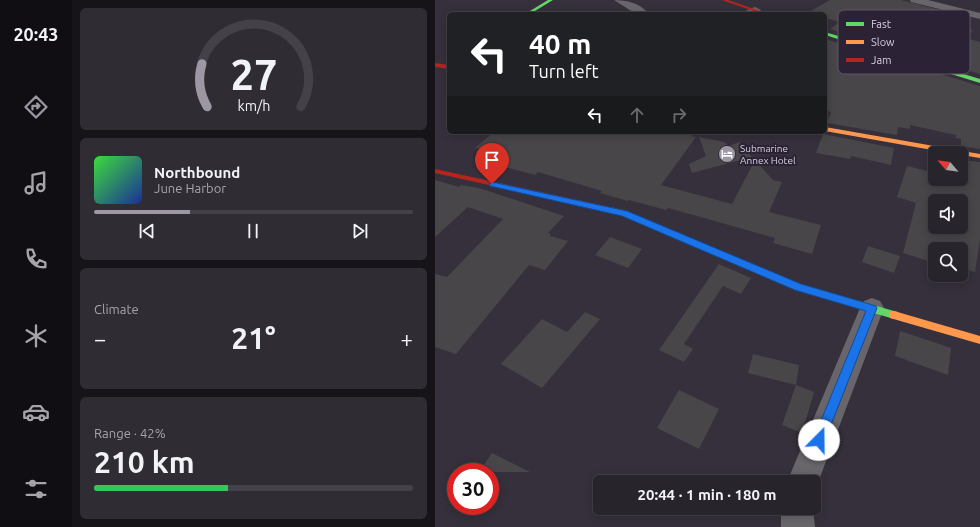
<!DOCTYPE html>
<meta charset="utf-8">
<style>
body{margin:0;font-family:Ubuntu,sans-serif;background:#302c34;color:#f1f3f6;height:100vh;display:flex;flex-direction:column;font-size:15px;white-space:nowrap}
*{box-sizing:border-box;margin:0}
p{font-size:13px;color:#a5a4a9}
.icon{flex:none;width:22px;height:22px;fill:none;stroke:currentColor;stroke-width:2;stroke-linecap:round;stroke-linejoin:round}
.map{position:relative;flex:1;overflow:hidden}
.side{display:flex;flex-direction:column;gap:8px;padding:8px;background:#161418;width:363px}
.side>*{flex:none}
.top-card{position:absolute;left:12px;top:12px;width:380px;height:122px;border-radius:6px;box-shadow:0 2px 10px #0003,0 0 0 1px #444148;background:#202124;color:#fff;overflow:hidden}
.needle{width:26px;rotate:298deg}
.fabs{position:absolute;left:493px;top:146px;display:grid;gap:8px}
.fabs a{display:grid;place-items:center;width:40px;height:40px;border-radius:6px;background:#28242c;box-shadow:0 2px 10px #0003,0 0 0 1px #444148;font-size:20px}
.speed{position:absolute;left:12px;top:463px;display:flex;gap:8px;font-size:20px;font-weight:700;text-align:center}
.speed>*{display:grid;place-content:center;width:52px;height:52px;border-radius:50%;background:#28242c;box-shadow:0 2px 10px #0003,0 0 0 1px #444148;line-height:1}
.speed .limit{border:6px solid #d22;background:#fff;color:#111}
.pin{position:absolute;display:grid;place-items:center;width:34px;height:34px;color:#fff;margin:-41px -17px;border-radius:50% 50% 50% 0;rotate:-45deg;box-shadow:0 0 4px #0007}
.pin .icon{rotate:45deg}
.me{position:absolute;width:44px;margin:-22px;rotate:22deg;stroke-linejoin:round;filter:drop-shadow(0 0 3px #0008)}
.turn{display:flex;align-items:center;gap:14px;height:84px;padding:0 16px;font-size:18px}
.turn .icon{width:52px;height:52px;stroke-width:2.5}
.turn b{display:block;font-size:28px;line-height:34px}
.lanes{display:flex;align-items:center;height:38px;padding:0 16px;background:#0003;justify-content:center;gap:20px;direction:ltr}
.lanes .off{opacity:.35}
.big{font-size:30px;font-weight:700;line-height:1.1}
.side .card{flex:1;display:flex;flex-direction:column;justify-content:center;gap:6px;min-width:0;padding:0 14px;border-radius:6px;background:#302c34}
.side .dial{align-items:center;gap:0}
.dial svg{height:104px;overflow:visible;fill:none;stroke:#444148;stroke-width:7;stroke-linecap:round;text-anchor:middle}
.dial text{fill:#f1f3f6;stroke:none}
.song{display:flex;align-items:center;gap:12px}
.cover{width:48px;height:48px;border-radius:6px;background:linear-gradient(135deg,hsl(120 70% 55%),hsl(230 70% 35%))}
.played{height:4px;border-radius:2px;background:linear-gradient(90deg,#9d97a4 30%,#444148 30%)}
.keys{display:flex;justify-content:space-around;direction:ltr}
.heat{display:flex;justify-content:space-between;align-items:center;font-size:22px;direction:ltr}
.charge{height:6px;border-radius:3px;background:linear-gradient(90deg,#34c759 42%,#444148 0)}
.trip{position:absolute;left:158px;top:475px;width:228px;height:40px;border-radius:6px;background:#28242c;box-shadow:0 2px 10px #0003,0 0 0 1px #444148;font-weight:700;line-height:40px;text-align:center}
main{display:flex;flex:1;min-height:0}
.tabs{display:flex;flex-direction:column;width:72px;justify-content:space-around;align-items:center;background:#100e12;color:#a5a4a9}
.tabs .icon{width:28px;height:28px}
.tabs .current{color:#9d97a4}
.tabs b{font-size:18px;color:#f1f3f6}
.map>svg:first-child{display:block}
</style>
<main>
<nav class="tabs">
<b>20:43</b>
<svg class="icon current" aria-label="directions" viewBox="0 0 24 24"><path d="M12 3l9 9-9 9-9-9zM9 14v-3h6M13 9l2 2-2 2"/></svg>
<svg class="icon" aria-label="music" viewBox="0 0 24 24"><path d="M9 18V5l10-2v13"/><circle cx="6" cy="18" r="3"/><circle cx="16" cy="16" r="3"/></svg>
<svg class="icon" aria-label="phone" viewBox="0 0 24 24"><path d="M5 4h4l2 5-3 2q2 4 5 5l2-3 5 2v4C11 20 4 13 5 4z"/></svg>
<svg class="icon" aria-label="climate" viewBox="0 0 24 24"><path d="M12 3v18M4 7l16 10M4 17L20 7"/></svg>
<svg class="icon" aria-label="car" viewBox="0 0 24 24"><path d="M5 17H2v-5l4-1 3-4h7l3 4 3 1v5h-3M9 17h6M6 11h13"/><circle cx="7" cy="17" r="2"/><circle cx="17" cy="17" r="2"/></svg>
<svg class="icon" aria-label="filters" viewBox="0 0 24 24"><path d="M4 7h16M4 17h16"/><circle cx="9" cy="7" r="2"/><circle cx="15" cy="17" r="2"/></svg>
</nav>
<section class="side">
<div class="card dial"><svg viewBox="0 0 100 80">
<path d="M14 69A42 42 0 1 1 86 69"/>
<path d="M14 69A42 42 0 0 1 10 36" stroke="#9d97a4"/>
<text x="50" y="56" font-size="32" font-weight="700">27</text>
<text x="50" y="72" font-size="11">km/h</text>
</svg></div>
<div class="card">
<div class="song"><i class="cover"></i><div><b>Northbound</b><p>June Harbor</p></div></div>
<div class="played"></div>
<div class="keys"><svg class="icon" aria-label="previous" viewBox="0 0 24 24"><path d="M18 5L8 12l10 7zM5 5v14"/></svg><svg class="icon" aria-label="pause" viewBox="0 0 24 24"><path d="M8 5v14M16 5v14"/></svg><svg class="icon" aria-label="next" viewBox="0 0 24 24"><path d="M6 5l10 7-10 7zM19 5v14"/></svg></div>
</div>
<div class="card"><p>Climate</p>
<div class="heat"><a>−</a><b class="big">21°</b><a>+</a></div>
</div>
<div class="card"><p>Range · 42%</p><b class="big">210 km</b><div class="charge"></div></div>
</section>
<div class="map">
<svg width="545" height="527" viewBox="0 0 545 527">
<rect width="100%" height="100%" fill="#35303b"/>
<!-- building -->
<g fill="#484648" fill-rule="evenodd">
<polygon points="395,0 466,0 536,18 525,27 538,30 531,38 545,42 545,74 395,29 405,22 390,18 390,14 372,13"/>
<polygon points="390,39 545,86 545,149 526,146 526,139 521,138 521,135 475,125 475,129 463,127 462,135 392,123 396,112 390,110"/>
<polygon points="59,132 259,132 256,136 261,137 226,185 297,204 320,160 338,180 347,182 334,212 386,225 377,254 338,243 340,238 287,223 233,208 231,210 194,200 193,201 165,193 167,191 103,172 100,175 52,162 61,153 40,148"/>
<polygon points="388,134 459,148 456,165 416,156 415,159 381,153"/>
<polygon points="264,137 289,142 294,146 304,142 317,157 257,173 254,164 271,156"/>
<path d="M526 160 545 162V239L540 272 526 268V249H500V263L468 253 481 203 462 197 472 166 500 173V179L526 180ZM500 201H526V227H500Z"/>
<polygon points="0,180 24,187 26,185 44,188 129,216 113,233 116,234 115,236 133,241 110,270 94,265 21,354 0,347 0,274 12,277 68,219 33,207 0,237"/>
<polygon points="175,237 207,249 193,268 160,255"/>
<polygon points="433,246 465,256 459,273 427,262"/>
<polygon points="284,264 316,278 306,294 288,286 249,344 258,349 249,362 224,350"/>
<polygon points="150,312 165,319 107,388 66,364 107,319 132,332"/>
<polygon points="465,331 516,348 513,375 460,356"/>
<polygon points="318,354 364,365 361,385 313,373"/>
<polygon points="361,385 379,392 367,433 347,425"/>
<polygon points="244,390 284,409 264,449 222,428"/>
<polygon points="57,453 95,472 44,472"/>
</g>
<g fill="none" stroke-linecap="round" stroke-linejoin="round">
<!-- street -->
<g fill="#68666b" fill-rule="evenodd">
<path d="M179 0C192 0 205 3 214 14H201Z"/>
<polygon points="475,0 493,0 545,13 545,19 476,2"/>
<path d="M320 7 326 10C321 16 313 14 306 14L308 12Z"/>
<polygon points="437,298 445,301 449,308 379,493 379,482 352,482 425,308 429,301"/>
<polygon points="346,508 378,508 380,527 346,527"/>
</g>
<!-- fast -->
<g fill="#63d668" fill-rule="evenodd">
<polygon points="113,0 118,0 95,14 90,14"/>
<polygon points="390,32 545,79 545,83 390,35"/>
<polygon points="229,227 365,284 459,311 463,312 464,315 463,318 459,319 360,290 226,232 225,230 226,228"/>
</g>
<!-- slow -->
<g fill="#ff974d" fill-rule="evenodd">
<polygon points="390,127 545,154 545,158 526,155 526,153 514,153 390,131"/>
<polygon points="459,311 545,336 545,344 455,318 454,315 455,312"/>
</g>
<!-- jam -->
<g fill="#b3261e" fill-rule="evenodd">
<polygon points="287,0 293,0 334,14 327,14"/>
<polygon points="0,63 14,65 14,69 0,67"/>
<polygon points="0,169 189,210 232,228 233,230 229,233 187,215 0,173"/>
</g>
</g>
<!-- route -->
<polygon fill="#1a73e8" stroke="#114b97" points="57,182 192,211 366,284 441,306 442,308 388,445 384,447 379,445 378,440 431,311 360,290 187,216 55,186 54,184"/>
<!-- icons -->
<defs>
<g id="hotel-disc" transform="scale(0.9)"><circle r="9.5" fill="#9d97a4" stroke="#2b2235"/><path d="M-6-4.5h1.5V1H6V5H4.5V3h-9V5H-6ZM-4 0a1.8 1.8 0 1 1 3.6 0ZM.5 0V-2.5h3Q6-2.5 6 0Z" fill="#fff"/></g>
</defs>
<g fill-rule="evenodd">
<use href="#hotel-disc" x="292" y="154"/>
</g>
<g text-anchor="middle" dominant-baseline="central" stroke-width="4" stroke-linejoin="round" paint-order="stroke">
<!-- far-poi labels -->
<g font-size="10" fill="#d5cfdd" stroke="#2b2235" text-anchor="start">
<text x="305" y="148">Submarine<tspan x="305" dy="12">Annex Hotel</tspan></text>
</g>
</g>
<!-- legend -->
<rect x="403" y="10" width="132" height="64" rx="6" fill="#2b2235" stroke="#5e5667" stroke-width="1"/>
<rect x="411" y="22" width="18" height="4" fill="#63d668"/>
<rect x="411" y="40" width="18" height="4" fill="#ff974d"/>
<rect x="411" y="58" width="18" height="4" fill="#b3261e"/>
<g font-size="11" fill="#d5cfdd">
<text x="436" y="28">Fast</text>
<text x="436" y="46">Slow</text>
<text x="436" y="64">Jam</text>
</g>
</svg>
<div class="fabs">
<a><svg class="needle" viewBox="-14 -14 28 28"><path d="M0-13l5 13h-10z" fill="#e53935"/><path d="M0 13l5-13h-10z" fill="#a5a4a9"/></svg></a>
<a><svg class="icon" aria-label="sound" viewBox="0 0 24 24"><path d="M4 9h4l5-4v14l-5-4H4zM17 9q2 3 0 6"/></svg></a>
<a><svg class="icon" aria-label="search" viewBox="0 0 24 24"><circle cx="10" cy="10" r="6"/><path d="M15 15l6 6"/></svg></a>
</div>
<div class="speed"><div class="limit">30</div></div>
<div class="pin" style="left:57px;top:184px;background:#d93025"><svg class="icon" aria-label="arrive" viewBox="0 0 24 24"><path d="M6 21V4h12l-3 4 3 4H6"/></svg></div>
<svg class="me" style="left:384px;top:440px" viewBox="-20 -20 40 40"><circle r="19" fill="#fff"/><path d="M0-13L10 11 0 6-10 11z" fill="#1a73e8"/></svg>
<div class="trip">20:44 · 1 min · 180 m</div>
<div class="top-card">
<div class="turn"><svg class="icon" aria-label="left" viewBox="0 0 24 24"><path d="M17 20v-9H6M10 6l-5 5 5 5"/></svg><div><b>40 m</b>Turn left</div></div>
<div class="lanes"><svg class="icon" aria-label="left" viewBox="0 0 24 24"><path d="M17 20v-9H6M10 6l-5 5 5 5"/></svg><svg class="icon off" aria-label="ahead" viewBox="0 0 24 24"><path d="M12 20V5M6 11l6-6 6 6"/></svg><svg class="icon off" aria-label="right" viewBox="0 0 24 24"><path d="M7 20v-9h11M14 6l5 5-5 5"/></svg></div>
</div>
</div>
</main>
